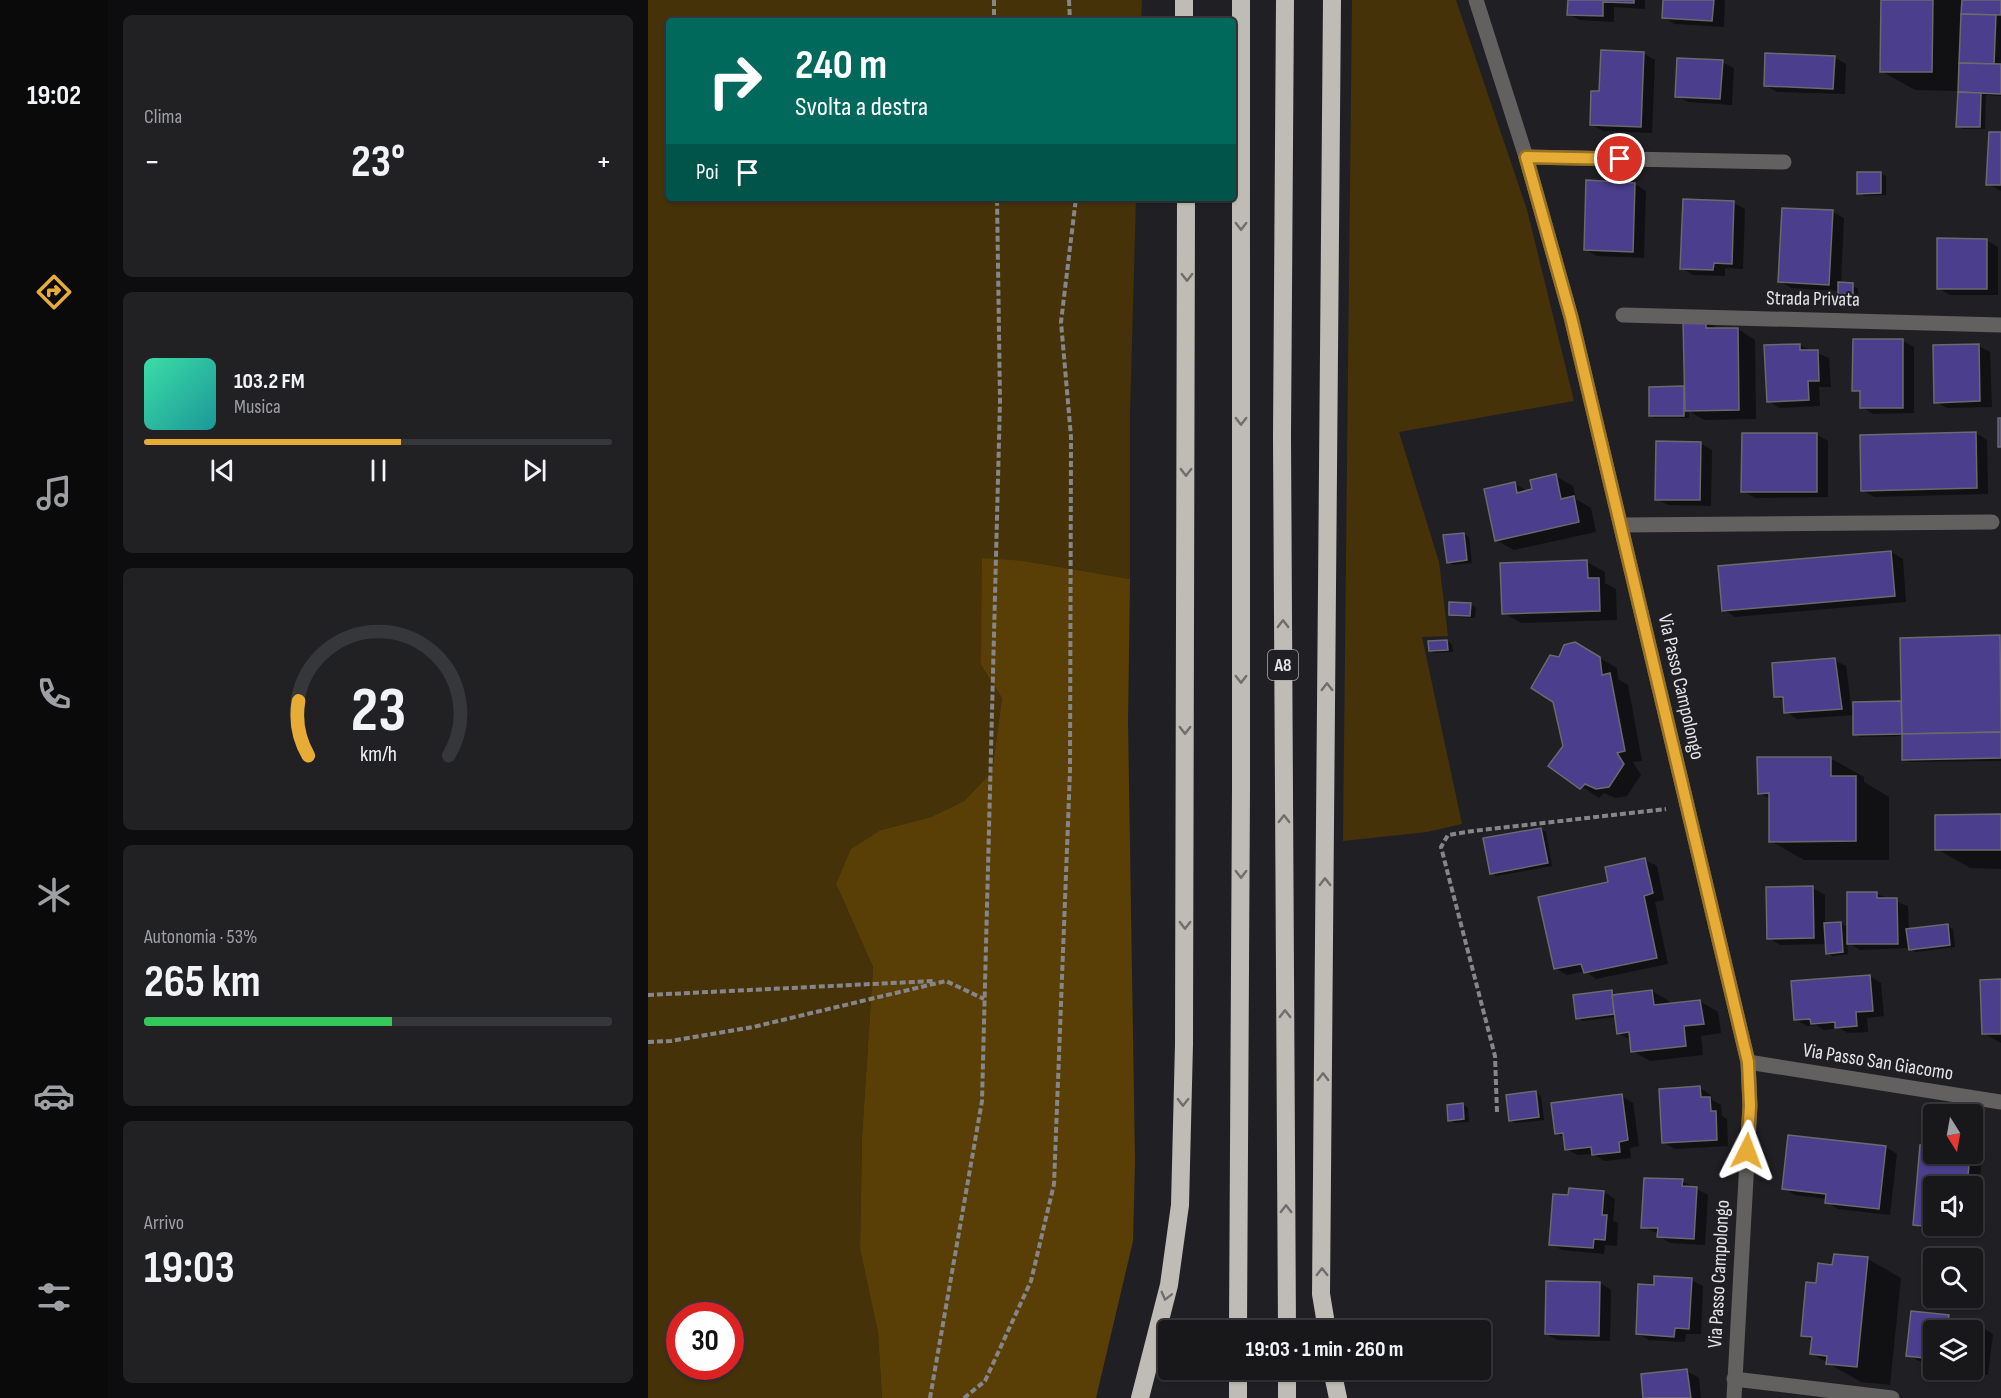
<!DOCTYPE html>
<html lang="it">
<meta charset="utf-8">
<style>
body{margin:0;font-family:"Sofia Sans Condensed",sans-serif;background:#212124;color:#f1f3f6;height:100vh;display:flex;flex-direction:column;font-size:22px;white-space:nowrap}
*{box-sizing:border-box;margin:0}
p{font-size:20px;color:#9fa0a3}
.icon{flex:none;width:33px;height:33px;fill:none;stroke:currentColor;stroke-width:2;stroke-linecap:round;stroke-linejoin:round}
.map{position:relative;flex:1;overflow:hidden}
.details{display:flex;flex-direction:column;gap:15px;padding:15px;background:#0d0d0f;width:540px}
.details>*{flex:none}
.guide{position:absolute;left:18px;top:18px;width:570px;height:183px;border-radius:6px;box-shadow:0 2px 4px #0004,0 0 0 2px #36373a;background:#00695c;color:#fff;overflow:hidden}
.needle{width:39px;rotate:169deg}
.tools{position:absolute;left:1275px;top:1104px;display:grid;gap:12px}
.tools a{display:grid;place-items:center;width:60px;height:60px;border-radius:6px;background:#18181b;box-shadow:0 2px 4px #0004,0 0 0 2px #36373a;font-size:30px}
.speed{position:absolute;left:18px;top:1302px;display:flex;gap:12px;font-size:30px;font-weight:700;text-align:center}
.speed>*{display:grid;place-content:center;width:78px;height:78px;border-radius:50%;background:#18181b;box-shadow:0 2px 4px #0004,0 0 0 2px #36373a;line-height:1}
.speed .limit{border:9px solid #d22;background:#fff;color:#111}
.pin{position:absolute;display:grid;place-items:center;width:51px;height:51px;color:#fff;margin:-26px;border:3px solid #fff;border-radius:50%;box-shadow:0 2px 6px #0007}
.me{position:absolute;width:66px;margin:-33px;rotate:3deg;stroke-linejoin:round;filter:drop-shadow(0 0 4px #0008)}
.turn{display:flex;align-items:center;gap:21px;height:126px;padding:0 30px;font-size:27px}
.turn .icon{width:78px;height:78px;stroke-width:2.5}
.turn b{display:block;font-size:42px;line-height:51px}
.then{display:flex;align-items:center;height:57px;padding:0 30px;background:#0003;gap:12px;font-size:22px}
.big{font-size:45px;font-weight:700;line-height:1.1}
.details .widget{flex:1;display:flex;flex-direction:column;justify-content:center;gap:9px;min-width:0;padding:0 21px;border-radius:9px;background:#212124}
.details .dial{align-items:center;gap:0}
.dial svg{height:156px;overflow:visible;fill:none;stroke:#36373a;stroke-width:7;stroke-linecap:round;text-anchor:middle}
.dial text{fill:#f1f3f6;stroke:none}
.song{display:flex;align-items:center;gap:18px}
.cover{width:72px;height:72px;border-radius:9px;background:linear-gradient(135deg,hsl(160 70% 55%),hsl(180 70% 35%))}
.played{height:6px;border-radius:3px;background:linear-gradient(90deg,#e6ac36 55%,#36373a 55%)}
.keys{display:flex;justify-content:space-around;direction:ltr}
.heat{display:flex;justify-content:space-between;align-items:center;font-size:33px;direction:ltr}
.charge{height:9px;border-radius:4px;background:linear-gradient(90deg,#34c759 53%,#36373a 0)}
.trip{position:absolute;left:510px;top:1320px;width:333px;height:60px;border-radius:6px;background:#18181b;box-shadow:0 2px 4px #0004,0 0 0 2px #36373a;font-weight:700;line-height:60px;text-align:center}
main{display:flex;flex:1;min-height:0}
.dock{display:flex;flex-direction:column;width:108px;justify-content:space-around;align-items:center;background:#0a0a0b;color:#9fa0a3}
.dock .icon{width:42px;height:42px}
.dock .current{color:#e6ac36}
.dock b{font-size:27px;color:#f1f3f6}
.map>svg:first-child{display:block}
</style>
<main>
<nav class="dock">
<b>19:02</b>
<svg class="icon current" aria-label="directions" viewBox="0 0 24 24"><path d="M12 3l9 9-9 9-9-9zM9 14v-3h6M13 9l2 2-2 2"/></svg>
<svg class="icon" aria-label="music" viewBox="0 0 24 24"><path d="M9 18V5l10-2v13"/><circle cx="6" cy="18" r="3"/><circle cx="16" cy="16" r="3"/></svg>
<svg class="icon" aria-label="phone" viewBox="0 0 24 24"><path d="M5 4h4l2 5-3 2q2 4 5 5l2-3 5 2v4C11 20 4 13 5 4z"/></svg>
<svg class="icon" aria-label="climate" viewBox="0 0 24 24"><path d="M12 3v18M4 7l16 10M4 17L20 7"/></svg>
<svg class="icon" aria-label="car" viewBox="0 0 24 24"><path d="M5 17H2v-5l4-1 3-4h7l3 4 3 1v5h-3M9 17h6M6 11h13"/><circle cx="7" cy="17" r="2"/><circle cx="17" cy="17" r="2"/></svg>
<svg class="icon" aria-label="filters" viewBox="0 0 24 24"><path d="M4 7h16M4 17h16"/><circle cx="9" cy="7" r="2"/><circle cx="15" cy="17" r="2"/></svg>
</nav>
<section class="details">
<div class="widget"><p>Clima</p>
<div class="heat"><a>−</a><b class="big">23°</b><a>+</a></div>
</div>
<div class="widget">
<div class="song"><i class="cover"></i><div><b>103.2 FM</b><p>Musica</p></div></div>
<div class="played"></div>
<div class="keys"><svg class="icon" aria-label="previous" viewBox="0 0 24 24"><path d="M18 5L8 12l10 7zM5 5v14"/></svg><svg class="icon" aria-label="pause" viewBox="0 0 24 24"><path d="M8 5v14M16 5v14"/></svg><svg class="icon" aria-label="next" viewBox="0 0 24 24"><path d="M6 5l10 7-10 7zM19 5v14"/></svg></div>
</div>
<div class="widget dial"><svg viewBox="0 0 100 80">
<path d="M14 69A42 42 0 1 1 86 69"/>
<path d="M14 69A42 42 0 0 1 9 41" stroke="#e6ac36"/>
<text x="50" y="56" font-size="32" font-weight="700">23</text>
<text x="50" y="72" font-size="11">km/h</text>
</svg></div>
<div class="widget"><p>Autonomia · 53%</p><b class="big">265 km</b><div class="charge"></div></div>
<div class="widget"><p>Arrivo</p><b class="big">19:03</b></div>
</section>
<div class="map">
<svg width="1353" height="1398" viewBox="0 0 1353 1398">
<rect width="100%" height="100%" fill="#202024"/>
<!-- green -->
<g fill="#463209" fill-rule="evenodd">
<path d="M0 0H494L493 21H21V198H488L482 414V579L376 561 333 665 354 698 344 772 316 801 283 817 233 830 188 884 225 967 214 1137 212 1249 230 1333 234 1398H0ZM32 1316H82V1366H32Z"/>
<polygon points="704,0 808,0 879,210 926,401 751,432 791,562 800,636 774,637 814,824 779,832 695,841"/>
</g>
<!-- forest -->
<polygon fill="#593f06" points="334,558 376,561 482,579 480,722 487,1162 485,1241 448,1398 234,1398 230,1333 212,1249 214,1137 225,967 188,884 203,849 233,830 283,817 316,801 344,772 354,698 333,665"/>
<!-- shadow -->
<g fill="#0007" fill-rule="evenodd">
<polygon points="921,0 997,0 997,9 966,7 966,22 932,20 920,14"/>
<polygon points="1017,0 1077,0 1076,27 1027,24 1015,17"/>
<polygon points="1234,0 1353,0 1353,96 1338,95 1337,129 1315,129 1310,126 1311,91 1267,90 1233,71"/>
<polygon points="995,53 1007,60 1004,133 955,131 943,124 953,93"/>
<polygon points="1186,57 1198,64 1197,94 1129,92 1117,85"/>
<polygon points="1074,62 1086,68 1084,105 1040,102 1029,96"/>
<polygon points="1353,134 1353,191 1340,184"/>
<polygon points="1232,173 1238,176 1238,195 1216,196 1210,193"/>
<polygon points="987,184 998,191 996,258 949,256 937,249"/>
<polygon points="1086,203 1097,209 1095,269 1077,268 1077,276 1045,275 1034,268"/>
<polygon points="1185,212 1196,218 1193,284 1210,288 1210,298 1197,297 1191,291 1143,288 1132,281"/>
<polygon points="1338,240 1350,247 1350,295 1302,295 1290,288"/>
<polygon points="1057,321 1073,330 1090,329 1107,340 1108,419 1056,420 1041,411 1041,418 1007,418 1002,415 1002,388 1038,388"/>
<polygon points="1255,341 1266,347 1266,413 1225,414 1214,407 1214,394 1206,390"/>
<polygon points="1151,345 1181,358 1183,387 1171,387 1172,406 1132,408 1120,401"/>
<polygon points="1331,346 1342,352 1344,407 1299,408 1288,402"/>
<polygon points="1328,433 1339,440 1340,494 1226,497 1214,490"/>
<polygon points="1169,435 1180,441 1180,497 1107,498 1095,491"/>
<polygon points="1052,443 1064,450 1063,506 1020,505 1009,499"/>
<polygon points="907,476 925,486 928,499 943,508 948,532 866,550 848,540 867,484 881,492"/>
<polygon points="816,534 821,537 824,563 805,565 800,562"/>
<polygon points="1243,552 1255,559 1258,602 1087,617 1076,610"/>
<polygon points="939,562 957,572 957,583 968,589 969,620 873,623 856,613"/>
<polygon points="823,604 828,608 827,618 808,617 802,614"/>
<polygon points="1352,637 1353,761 1261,762 1256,759 1255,736 1212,737 1207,734 1207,715 1149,719 1138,712 1137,702 1127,696 1186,660 1198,666 1204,712 1206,704 1255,703"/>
<polygon points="799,641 804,644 805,652 787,653 782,650"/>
<polygon points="927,644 969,668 970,679 980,685 994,761 985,762 993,775 979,796 967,798 956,793 951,798 902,765 916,746 911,659"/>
<polygon points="1182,758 1216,777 1216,782 1241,797 1241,860 1156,860 1123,841 1123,799 1111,793"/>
<polygon points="1353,816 1353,869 1322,868 1289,849"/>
<polygon points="893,829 898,832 904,866 848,876 843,873"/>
<polygon points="997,860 1009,866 1016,900 1007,902 1020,964 948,979 937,971 919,975 907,968 962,883"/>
<polygon points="1165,888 1177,895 1177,925 1193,923 1201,928 1229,894 1260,906 1261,930 1299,926 1305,929 1307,947 1268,952 1261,948 1212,950 1199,942 1200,954 1185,956 1179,953 1179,944 1132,945 1121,938"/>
<polygon points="1222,976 1233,983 1236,1016 1219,1018 1220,1032 1200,1033 1191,1028 1176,1030 1168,1025 1159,1026 1147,1019"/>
<polygon points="1353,980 1353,1043 1335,1033"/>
<polygon points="1004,991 1021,1001 1022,1005 1052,1001 1070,1012 1073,1033 1053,1036 1055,1055 1002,1061 985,1051 983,1040 970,1033 968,1017 935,1021 930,1018 963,992 970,995"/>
<polygon points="1052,1088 1063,1095 1064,1100 1073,1105 1074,1116 1079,1119 1080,1146 1027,1149 1016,1143"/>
<polygon points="888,1093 893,1096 896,1120 868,1123 863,1120"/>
<polygon points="974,1096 985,1103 991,1146 982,1148 983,1158 957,1161 944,1154 930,1155 918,1149 917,1138 908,1133"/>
<polygon points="815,1105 820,1108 821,1122 807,1123 801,1120"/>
<polygon points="1238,1147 1249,1154 1242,1215 1190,1209 1179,1202 1179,1199 1147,1195 1136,1188"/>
<path d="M1324 1153 1334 1158 1326 1236 1278 1231 1266 1224 1286 1154ZM1286 1186H1324V1226H1286Z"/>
<polygon points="1034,1181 1060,1195 1057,1245 1022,1243 1011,1236 1011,1234 995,1227"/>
<polygon points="956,1192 967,1199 965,1221 970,1223 969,1246 957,1245 956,1254 914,1250 903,1244 921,1197"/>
<polygon points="1187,1256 1220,1259 1253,1278 1242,1385 1213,1382 1164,1354 1165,1341 1155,1335 1169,1284 1186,1267"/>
<polygon points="1043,1280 1055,1286 1053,1334 1038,1334 1037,1342 1001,1340 989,1333 1007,1286"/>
<polygon points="952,1283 963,1290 962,1341 910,1340 898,1334"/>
<polygon points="1264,1313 1300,1317 1312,1325 1333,1327 1345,1334 1340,1375 1300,1370 1324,1370 1324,1330 1286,1330 1286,1363 1271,1361 1260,1355"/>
<polygon points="1039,1371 1051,1378 1053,1398 997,1398"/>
</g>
<!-- building -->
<g fill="#4a3e8d" stroke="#69696e" stroke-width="1.5">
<polygon points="920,0 986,0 986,3 955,2 955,16 919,15"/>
<polygon points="1015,0 1066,0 1064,21 1014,18"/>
<polygon points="1233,0 1285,0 1284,72 1232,72"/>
<polygon points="1314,0 1353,0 1353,15 1313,14"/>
<polygon points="1313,14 1348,15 1346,64 1311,63"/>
<polygon points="953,50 996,52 993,127 942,125 943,91 951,91"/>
<polygon points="1117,53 1187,56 1185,89 1116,86"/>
<polygon points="1029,58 1075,60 1072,99 1027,97"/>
<polygon points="1311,63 1353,64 1353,94 1310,92"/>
<polygon points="1310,92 1333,93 1332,127 1308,127"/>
<polygon points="1341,132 1353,132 1353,185 1338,185"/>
<polygon points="1209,172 1233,172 1233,193 1209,194"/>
<polygon points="938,180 987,183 985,252 936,250"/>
<polygon points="1035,199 1086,201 1084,264 1066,263 1065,270 1032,269"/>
<polygon points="1134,208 1185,210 1181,285 1130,282"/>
<polygon points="1289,238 1339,239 1339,289 1289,289"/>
<polygon points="1190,282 1205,283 1205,295 1190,294"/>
<polygon points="1058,319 1058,328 1090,328 1091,410 1037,411 1035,320"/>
<polygon points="1205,339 1255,339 1255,408 1212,408 1212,391 1204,391"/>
<polygon points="1152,344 1152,350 1170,350 1171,381 1160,381 1161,400 1119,402 1116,345"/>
<polygon points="1331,344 1332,401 1286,403 1285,345"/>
<polygon points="1036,386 1036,416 1001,416 1001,387"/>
<rect x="1350" y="418" width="3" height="29"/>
<polygon points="1328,432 1329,488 1213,491 1212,435"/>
<polygon points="1094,433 1169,433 1169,492 1093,492"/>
<polygon points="1008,441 1053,442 1052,500 1007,500"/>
<polygon points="908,474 913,499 926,496 931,522 847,541 836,489 867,482 869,493 884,489 882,480"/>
<polygon points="816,533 819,560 799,563 795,535"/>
<polygon points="1243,551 1247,596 1074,611 1070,566"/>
<polygon points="939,560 940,578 951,578 952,611 854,614 852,563"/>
<polygon points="801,602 823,603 822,616 801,615"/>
<polygon points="1352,635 1353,732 1254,734 1252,638"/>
<polygon points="799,640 800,650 781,651 780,641"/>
<polygon points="927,642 952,657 954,675 962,673 977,751 969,753 976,764 961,787 948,789 937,784 932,789 900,766 915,746 905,702 883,688 902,655 911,657 916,645"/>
<polygon points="1187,658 1194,709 1136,713 1135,697 1126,697 1124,663"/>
<polygon points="1253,701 1254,734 1205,735 1205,702"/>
<polygon points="1353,732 1353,758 1254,760 1254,734"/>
<polygon points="1109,757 1183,757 1183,776 1208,776 1208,841 1121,842 1121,793 1110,794"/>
<polygon points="1353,814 1353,850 1287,850 1287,815"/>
<polygon points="893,828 900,863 842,874 835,838"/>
<polygon points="997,858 1005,893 996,896 1009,958 936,973 933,964 906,969 890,897 960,882 957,867"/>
<polygon points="1165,886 1166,938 1119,939 1118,887"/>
<polygon points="1199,892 1229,892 1229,898 1249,898 1250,944 1199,944"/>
<polygon points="1193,922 1195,952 1178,954 1176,923"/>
<polygon points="1300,924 1302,945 1261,950 1258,929"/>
<polygon points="1222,975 1225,1011 1208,1012 1209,1026 1187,1028 1187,1022 1163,1024 1162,1019 1146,1020 1143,981"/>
<polygon points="1353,979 1353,1034 1334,1034 1332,980"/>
<polygon points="964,990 966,1014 928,1019 925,995"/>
<polygon points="1004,990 1006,1005 1052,1000 1056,1024 1036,1026 1038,1046 983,1052 981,1032 969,1034 964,995"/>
<polygon points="1052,1086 1053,1097 1062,1097 1063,1111 1068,1111 1069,1140 1014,1143 1011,1089"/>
<polygon points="888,1091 891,1117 861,1121 858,1095"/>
<polygon points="974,1094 980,1140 971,1142 972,1152 944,1155 943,1147 917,1150 915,1133 907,1134 903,1103"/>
<polygon points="815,1103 816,1119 800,1121 799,1105"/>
<polygon points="1140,1135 1238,1146 1231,1209 1177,1203 1178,1194 1134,1189"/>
<polygon points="1272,1145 1286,1147 1286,1154 1322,1154 1319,1186 1286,1186 1286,1226 1315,1226 1315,1230 1265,1225"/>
<polygon points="996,1178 1035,1179 1034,1186 1049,1187 1046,1239 1009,1237 1010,1228 993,1228"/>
<polygon points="921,1188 956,1191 954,1215 959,1215 957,1240 946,1239 945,1248 901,1245 905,1194 920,1195"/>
<polygon points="1186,1254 1220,1257 1209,1367 1178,1364 1179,1356 1162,1354 1164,1337 1153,1336 1158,1282 1168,1283 1170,1263 1184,1265"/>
<polygon points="1006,1276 1044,1278 1041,1329 1027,1328 1026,1337 988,1334 990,1284 1006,1285"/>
<polygon points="898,1281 952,1282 951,1336 897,1334"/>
<polygon points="1263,1311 1301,1315 1300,1322 1334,1326 1329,1369 1324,1369 1324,1330 1286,1330 1286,1359 1258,1356"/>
<polygon points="1039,1369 1043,1398 995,1398 993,1374"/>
</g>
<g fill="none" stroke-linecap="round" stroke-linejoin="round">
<!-- path -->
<g stroke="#86868a" stroke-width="4" stroke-dasharray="6 3" stroke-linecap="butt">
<polyline points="346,0 346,21"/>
<polyline points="421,0 422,21"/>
<polyline points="0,995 285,981"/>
<polyline points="0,1042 23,1041 105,1027 298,981 336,999"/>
<polyline points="849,1112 847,1056 793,847 800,835 825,831 1018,809"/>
<polyline points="282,1398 334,1101 352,401 349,198"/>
<polyline points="316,1398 337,1381 383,1281 406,1184 422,771 423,437 413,322 428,198"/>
</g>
<!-- street -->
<g stroke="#62615f" stroke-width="15">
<polyline points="828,0 878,157 923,317 1100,1062 1102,1105 1086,1398"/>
<polyline points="878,157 1136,162"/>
<polyline points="975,315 1353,325"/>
<polyline points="973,525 1344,522"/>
<polyline points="1100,1062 1353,1102"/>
<polyline points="1086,1379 1244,1398"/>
</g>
<!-- highway -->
<g stroke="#bfbcb6" stroke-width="18">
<polyline points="536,0 536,21"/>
<polyline points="637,0 634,437 639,1330"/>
<polyline points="590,1330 593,789 593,0"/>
<polyline points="679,1330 673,1294 684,0"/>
<polyline points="639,1370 639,1398"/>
<polyline points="684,1370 690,1398"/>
<polyline points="492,1398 521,1285 532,1205 536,1044 538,198"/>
<polyline points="590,1398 590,1370"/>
</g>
</g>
<!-- one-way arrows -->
<defs><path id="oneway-chevron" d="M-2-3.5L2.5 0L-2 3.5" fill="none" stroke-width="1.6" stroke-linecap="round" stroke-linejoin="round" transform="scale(1.5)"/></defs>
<g stroke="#706e6d">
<use href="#oneway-chevron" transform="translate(593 226) rotate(90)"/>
<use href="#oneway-chevron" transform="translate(539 277) rotate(90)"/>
<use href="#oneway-chevron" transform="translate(593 421) rotate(90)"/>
<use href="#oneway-chevron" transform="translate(538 472) rotate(90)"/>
<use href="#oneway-chevron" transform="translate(635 624) rotate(-90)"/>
<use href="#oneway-chevron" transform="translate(593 679) rotate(90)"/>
<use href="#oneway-chevron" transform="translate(679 687) rotate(-90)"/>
<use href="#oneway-chevron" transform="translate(537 730) rotate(90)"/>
<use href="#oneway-chevron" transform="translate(636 819) rotate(-90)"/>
<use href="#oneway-chevron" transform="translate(593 874) rotate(90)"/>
<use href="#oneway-chevron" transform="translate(677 882) rotate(-90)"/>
<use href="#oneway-chevron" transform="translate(537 925) rotate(90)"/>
<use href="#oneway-chevron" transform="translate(637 1014) rotate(-90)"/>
<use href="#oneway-chevron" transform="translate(675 1077) rotate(-90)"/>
<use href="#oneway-chevron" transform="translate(535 1102) rotate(91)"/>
<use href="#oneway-chevron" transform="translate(638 1209) rotate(-90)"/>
<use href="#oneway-chevron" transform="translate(674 1272) rotate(-90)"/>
<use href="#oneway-chevron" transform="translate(518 1296) rotate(104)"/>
</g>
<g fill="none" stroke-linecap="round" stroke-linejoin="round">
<!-- route casing -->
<g stroke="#967023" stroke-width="15">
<polyline id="route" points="972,159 878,157 923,317 1100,1062 1102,1106 1099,1151"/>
</g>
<!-- route -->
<use href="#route" stroke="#e6ac36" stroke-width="10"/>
</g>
<g text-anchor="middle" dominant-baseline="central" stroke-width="4.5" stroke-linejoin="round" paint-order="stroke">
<!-- shield labels -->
<rect fill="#202024" stroke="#aaaaad" stroke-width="1.5" x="620" y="650" width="30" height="30" rx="4.5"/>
<g font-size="18" font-weight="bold" fill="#e5e5e8">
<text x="635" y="665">A8</text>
</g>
<!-- street labels -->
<g font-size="20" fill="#e5e5e8" stroke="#202024">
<text transform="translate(1165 299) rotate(1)">Strada Privata</text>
<text transform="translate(1033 687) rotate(77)">Via Passo Campolongo</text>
<text transform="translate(1230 1062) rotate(9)">Via Passo San Giacomo</text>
<text transform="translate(1071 1274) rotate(-87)">Via Passo Campolongo</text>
</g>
</g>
</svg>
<div class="tools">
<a><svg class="needle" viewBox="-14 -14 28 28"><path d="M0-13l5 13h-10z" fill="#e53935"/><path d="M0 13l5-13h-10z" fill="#9fa0a3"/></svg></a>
<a><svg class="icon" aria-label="sound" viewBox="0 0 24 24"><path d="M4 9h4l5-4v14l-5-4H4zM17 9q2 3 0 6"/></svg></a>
<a><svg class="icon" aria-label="search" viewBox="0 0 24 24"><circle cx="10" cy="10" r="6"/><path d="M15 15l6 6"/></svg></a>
<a><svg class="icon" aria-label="layers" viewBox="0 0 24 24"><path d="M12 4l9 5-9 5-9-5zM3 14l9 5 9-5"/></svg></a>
</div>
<div class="speed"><div class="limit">30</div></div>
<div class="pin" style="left:972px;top:159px;background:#d93025"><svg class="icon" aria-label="arrive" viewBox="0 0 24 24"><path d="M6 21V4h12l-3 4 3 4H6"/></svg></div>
<svg class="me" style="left:1099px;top:1151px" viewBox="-20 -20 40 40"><path d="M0-17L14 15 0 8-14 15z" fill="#e6ac36" stroke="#fff" stroke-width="4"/></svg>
<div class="trip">19:03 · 1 min · 260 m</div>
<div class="guide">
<div class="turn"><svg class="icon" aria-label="right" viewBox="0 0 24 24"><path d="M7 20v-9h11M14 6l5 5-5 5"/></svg><div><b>240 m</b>Svolta a destra</div></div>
<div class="then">Poi<svg class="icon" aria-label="arrive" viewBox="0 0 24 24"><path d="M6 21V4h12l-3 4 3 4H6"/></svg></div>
</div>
</div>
</main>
